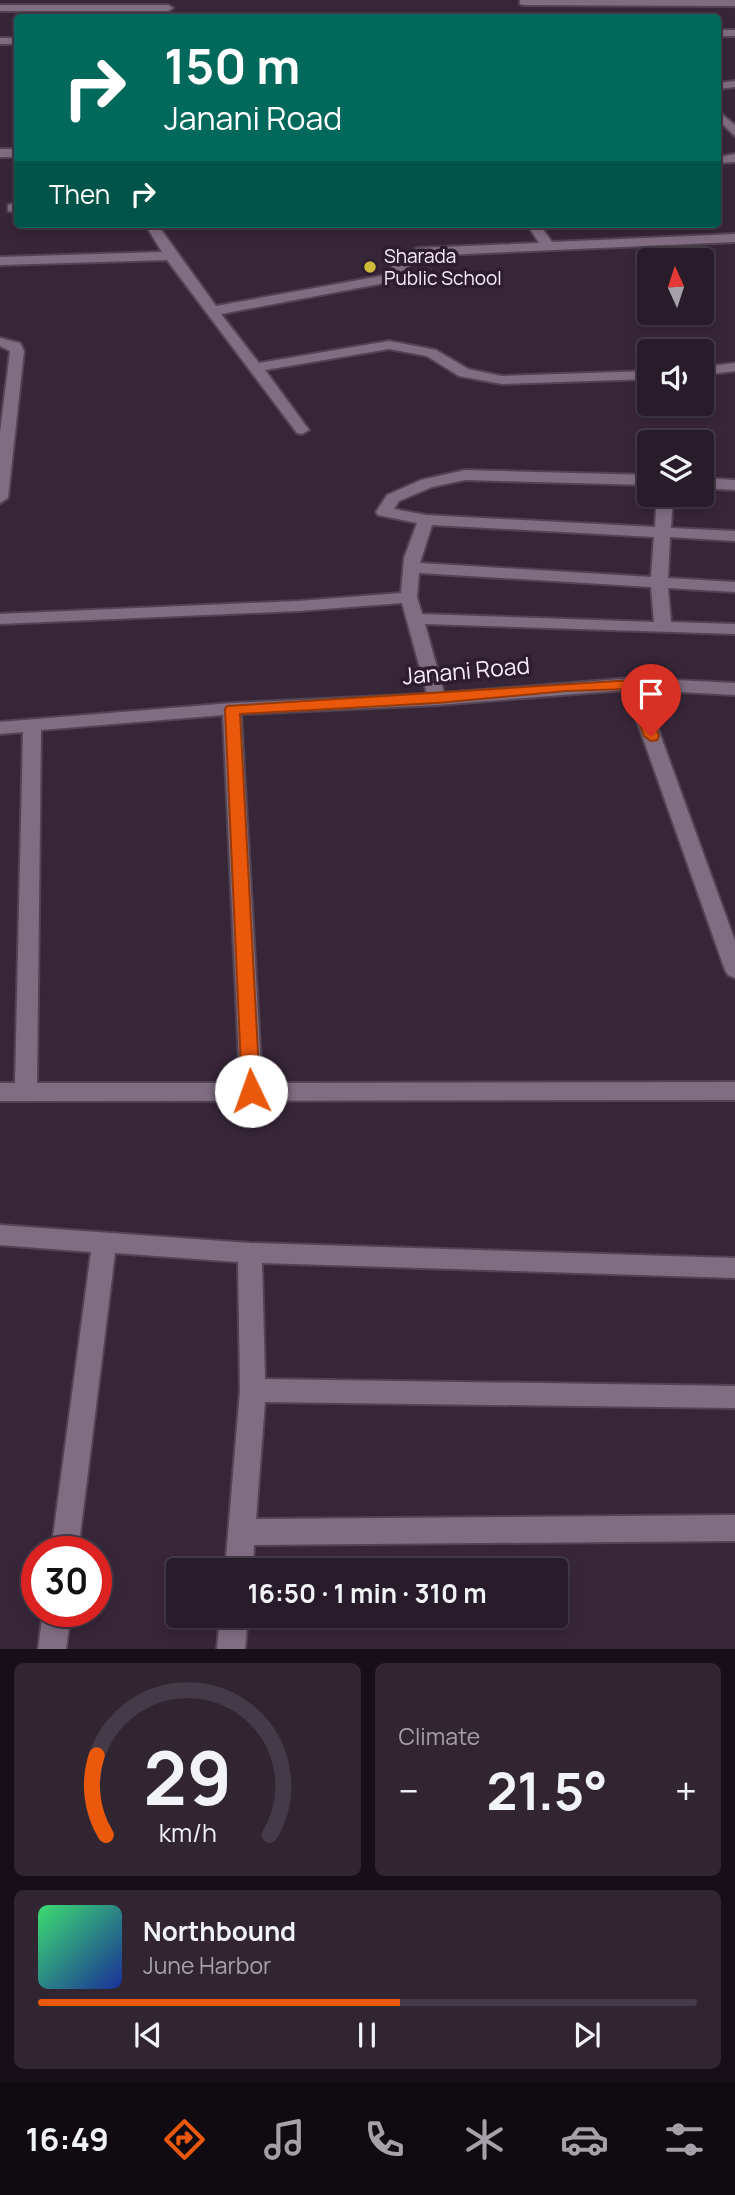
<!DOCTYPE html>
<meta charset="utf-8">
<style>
body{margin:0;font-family:Manrope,sans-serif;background:#312532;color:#f1f3f6;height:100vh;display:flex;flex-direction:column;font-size:26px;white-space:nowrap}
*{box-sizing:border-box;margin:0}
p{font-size:23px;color:#a5a1a8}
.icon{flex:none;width:38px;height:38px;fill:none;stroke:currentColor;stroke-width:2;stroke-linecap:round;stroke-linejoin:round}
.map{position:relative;height:1649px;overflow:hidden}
.details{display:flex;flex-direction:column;gap:14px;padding:14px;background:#170f17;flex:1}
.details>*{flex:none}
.top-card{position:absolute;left:14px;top:14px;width:707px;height:214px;border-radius:7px;box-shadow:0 4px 10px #0003,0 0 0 2px #453a47;background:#00695c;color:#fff;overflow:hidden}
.needle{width:46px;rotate:357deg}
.controls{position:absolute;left:637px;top:248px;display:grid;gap:14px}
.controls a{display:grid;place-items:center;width:77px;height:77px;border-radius:7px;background:#291c2a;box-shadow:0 4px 10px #0003,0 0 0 2px #453a47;font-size:35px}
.speed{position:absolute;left:21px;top:1536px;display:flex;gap:14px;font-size:35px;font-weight:700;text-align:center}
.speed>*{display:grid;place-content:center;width:91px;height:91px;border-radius:50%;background:#291c2a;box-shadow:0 4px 10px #0003,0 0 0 2px #453a47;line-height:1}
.speed .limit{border:10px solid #d22;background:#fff;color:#111}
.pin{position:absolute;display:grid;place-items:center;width:60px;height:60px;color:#fff;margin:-72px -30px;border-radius:50% 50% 50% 0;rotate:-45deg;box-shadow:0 0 7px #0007}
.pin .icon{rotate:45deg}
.me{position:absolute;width:77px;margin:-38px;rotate:357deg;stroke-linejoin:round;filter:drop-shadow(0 0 5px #0008)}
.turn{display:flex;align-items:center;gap:24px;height:147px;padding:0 35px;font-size:32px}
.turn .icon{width:91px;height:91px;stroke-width:2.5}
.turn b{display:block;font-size:49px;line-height:60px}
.then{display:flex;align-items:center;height:66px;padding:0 35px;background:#0003;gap:14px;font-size:26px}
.big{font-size:52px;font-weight:700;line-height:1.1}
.details .widget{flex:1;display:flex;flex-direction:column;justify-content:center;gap:10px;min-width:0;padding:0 24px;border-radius:10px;background:#312532}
.details .dial{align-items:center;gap:0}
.dial svg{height:182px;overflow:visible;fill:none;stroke:#453a47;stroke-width:7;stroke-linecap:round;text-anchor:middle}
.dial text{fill:#f1f3f6;stroke:none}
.song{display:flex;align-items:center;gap:21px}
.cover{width:84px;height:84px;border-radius:10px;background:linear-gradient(135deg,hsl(140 70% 55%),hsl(230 70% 35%))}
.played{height:7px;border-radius:4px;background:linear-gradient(90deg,#ea580c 55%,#453a47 55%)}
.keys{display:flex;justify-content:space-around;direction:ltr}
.heat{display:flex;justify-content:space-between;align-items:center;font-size:38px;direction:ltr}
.details .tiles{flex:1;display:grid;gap:14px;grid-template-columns:1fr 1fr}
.widget:last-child{grid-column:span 2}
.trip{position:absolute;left:166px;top:1558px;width:402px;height:70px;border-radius:7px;background:#291c2a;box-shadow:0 4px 10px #0003,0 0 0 2px #453a47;font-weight:700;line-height:70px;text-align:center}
.tabs{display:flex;height:112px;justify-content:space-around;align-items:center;background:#100b11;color:#a5a1a8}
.tabs .icon{width:49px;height:49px}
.tabs .active{color:#ea580c}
.tabs b{font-size:32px;color:#f1f3f6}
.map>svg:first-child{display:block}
</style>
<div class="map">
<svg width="735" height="1649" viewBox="0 0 735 1649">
<rect width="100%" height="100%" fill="#372638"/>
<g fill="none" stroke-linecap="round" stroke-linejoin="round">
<!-- street casing -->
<g stroke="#524453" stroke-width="4">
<g id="street">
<polygon points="520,0 735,0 735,6 524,5 520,4"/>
<polygon points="0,5 168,5 173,8 168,11 0,11"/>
<rect x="718" y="30" width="17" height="6"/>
<rect x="0" y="38" width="18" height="6"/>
<polygon points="735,81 735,87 718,89 718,83"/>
<polygon points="718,111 735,125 735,136 718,120"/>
<rect x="0" y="149" width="18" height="8"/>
<polygon points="735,154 735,162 718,163 718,157"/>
<polygon points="12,204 18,204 18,212 8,211 8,205"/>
<polygon points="145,224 157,224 216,306 381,276 409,252 418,248 539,243 527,224 539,224 552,242 735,234 735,242 421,256 390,282 221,314 259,363 389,341 436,350 468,369 502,376 649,371 649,379 502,384 459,376 427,356 389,349 265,370 309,430 302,434 297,433 167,260 0,265 0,257 162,252"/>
<polygon points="0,338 20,343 24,351 8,498 0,503 0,433 10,351 0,346"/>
<polygon points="735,363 735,371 702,375 702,367"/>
<path d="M465 470 649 475V485L465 480 432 487 399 501 394 509 426 515 655 527 657 495H673L671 528 735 531V541L670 537 668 578 735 582V592L668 588 671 622 735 624V634L425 624 444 693 633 678 735 683V695L644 690 735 941V978L728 975 725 970 626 690 437 705 241 714 262 1083 735 1082V1100L0 1101V1083H15L23 732 0 734V722L232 703 427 694 402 603 299 611 0 624V614L299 601 401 593 404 558 417 523 378 515 376 512 387 495 421 480ZM432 525 654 537 651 577 420 563ZM419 573 651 587 654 622 422 614 417 597ZM223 715 240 1083H37L41 730Z"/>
<polygon points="702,478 735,480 735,490 702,488"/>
<polygon points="0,1225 250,1243 735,1258 735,1278 262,1263 265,1379 735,1386 735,1408 265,1402 256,1519 735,1515 735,1541 254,1545 253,1570 225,1570 240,1390 238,1262 115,1253 78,1552 51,1552 91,1252 0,1245"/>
<polygon points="43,1612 71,1612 66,1649 38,1649"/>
<polygon points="220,1615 248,1615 245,1649 217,1649"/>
</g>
</g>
<!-- street -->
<use href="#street" fill="#816d82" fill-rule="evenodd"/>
</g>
<!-- route -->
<polygon fill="#ea580c" stroke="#983908" stroke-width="2" points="633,680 640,684 659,736 657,740 651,741 644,736 627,689 566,691 437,703 240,714 260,1091 258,1097 251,1099 245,1097 242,1091 225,709 227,706"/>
<!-- markers -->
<circle fill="#ccb938" stroke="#2d1d2e" stroke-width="2.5" cx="370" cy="267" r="7"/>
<g text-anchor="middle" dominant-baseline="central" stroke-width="7" stroke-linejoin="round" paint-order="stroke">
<!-- far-poi labels -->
<g font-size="19" fill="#f8edf9" stroke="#2d1d2e" text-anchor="start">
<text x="384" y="256">Sharada<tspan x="384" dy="22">Public School</tspan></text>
</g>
<!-- street labels -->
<g font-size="23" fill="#f8edf9" stroke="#2d1d2e">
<text transform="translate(466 670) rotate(-5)">Janani Road</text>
</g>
</g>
</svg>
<div class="controls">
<a><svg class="needle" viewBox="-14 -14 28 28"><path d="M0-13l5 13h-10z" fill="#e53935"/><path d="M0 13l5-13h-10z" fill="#a5a1a8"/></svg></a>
<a><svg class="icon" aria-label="sound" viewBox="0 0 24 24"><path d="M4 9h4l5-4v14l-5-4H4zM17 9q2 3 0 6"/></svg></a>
<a><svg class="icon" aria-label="layers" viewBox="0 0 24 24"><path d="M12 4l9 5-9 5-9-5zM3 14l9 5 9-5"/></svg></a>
</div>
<div class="speed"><div class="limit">30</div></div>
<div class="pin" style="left:651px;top:736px;background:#d93025"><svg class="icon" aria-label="arrive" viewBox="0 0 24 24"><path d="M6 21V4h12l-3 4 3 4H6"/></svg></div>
<svg class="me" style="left:251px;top:1091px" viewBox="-20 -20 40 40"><circle r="19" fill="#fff"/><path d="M0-13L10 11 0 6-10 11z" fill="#ea580c"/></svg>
<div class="trip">16:50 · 1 min · 310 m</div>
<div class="top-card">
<div class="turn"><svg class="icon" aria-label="right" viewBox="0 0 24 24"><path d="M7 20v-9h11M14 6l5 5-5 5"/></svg><div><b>150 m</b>Janani Road</div></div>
<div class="then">Then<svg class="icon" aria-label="right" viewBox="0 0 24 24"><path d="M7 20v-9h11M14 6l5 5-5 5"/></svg></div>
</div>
</div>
<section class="details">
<div class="tiles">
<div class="widget dial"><svg viewBox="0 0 100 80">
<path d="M14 69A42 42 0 1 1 86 69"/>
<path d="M14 69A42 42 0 0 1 10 34" stroke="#ea580c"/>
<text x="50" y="56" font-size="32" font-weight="700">29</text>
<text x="50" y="72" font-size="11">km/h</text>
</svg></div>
<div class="widget"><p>Climate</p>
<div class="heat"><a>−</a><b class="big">21.5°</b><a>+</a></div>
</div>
<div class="widget">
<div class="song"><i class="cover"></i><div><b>Northbound</b><p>June Harbor</p></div></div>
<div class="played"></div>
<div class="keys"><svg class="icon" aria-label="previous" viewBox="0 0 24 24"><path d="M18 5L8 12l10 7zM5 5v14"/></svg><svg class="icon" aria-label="pause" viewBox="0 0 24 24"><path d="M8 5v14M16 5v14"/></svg><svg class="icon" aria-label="next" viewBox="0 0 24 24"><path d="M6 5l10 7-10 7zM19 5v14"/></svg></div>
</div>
</div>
</section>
<nav class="tabs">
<b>16:49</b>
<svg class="icon active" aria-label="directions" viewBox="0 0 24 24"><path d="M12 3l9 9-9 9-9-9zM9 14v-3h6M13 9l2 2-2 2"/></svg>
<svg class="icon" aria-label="music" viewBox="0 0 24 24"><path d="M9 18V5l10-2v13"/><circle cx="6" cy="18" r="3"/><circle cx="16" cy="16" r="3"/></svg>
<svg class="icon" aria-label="phone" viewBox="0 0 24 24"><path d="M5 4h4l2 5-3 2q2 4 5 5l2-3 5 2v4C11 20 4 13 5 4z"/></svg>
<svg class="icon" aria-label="climate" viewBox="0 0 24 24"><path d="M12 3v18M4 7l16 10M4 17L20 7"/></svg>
<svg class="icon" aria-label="car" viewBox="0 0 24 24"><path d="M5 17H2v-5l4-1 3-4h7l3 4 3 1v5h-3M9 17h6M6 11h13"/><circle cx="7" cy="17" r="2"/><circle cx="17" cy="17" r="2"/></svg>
<svg class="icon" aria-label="filters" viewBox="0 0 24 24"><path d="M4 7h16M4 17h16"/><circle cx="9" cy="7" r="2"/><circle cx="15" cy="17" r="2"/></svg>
</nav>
